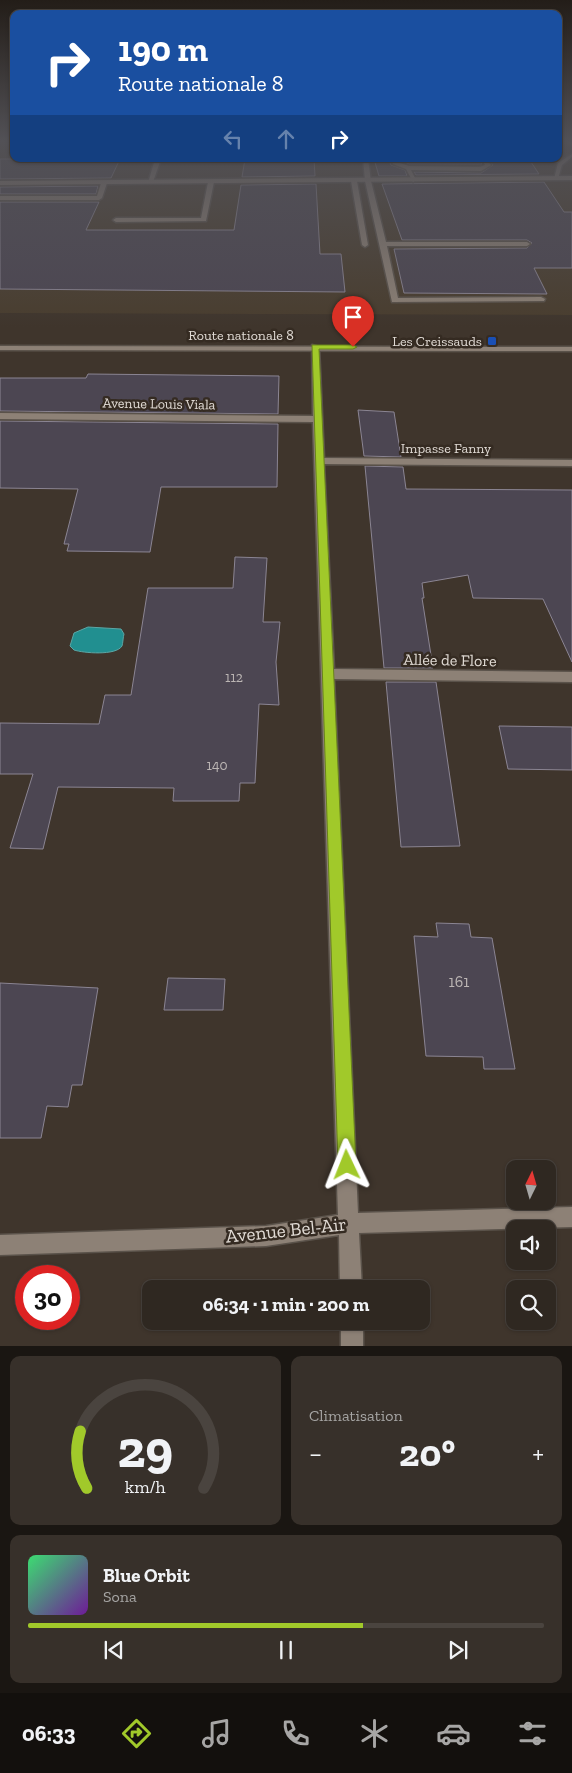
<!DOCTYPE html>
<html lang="fr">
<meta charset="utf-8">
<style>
body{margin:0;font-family:"Zilla Slab",serif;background:#37302a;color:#f1f3f6;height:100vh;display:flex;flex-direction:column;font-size:19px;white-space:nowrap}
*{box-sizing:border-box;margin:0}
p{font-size:16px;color:#a7a6a5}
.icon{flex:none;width:28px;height:28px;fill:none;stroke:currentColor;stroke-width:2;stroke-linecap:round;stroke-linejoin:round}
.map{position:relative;height:1346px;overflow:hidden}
.panel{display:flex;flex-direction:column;gap:10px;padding:10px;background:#1a1612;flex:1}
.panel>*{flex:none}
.hud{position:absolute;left:10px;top:10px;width:552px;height:152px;border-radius:10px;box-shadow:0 1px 4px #0004,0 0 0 1px #4a443f;background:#1a4fa0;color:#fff;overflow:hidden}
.needle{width:32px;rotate:5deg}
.tools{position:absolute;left:506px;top:1160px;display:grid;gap:10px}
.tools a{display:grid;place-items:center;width:50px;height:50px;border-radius:10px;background:#2f2821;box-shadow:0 1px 4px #0004,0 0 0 1px #4a443f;font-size:25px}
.speed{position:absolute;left:15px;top:1265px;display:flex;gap:10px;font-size:25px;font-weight:700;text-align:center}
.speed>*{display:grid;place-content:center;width:65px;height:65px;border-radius:50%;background:#2f2821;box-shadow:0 1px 4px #0004,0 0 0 1px #4a443f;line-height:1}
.speed .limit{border:8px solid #d22;background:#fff;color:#111}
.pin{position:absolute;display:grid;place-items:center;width:42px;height:42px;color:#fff;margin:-51px -21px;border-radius:50% 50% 50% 0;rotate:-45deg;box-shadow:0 0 5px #0007}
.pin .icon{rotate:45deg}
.me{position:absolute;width:55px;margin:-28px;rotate:358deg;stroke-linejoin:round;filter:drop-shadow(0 0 4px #0008)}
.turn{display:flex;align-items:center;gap:18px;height:105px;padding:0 25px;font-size:22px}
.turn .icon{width:65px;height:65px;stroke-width:2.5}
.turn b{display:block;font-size:35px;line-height:42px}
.lanes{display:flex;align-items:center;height:48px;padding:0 25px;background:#0003;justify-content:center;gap:25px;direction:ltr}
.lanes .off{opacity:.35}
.big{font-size:38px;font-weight:700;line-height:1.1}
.panel .tile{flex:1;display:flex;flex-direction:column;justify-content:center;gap:8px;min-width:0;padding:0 18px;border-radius:10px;background:#37302a}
.panel .dial{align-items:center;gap:0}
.dial svg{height:130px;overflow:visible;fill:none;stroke:#4a443f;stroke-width:7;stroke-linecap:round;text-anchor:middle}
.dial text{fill:#f1f3f6;stroke:none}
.song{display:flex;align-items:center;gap:15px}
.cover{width:60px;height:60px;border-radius:8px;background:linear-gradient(135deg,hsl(140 70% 55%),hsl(280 70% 35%))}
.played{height:5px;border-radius:2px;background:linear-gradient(90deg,#a1c92a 65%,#4a443f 65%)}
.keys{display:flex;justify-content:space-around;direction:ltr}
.heat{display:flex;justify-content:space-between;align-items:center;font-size:28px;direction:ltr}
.panel .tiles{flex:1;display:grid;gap:10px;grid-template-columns:1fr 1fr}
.tile:last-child{grid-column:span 2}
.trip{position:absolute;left:142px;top:1280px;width:288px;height:50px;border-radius:10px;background:#2f2821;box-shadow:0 1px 4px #0004,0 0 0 1px #4a443f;font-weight:700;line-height:50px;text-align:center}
.dock{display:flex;height:80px;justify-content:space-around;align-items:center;background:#13100d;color:#a7a6a5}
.dock .icon{width:35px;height:35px}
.dock .active{color:#a1c92a}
.dock b{font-size:22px;color:#f1f3f6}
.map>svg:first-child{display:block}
</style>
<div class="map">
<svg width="572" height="1346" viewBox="0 0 572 1346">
<rect width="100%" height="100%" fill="#3f352c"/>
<!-- commercial -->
<polygon fill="#493d2e" points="0,139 14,139 14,159 559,159 559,139 572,139 572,315 0,313"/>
<!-- water -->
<path fill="#218f90" stroke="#5ba6a5" d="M88 627 121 629 124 634C123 637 123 643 122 646 116 656 83 653 74 650L70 646 74 633Z"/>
<!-- building -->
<g fill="#4c4652" stroke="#8b8593">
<polygon points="0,159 120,159 111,178 0,179"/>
<polygon points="245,159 314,159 315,176 242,177"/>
<polygon points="374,159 388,159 391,165 405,170 407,176 379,176"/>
<polygon points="397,159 480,159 482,164 409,164"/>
<polygon points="488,159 529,159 539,174 416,175 414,172 481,173 493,165"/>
<polygon points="544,182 564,212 572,212 572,268 534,268 547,294 404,293 394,249 527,248 532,243 527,240 402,240 382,184"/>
<polygon points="316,184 320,254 341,254 345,292 0,289 0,202 99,202 86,230 234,230 241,185"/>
<polygon points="98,186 96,194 0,194 0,187"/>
<polygon points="88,374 279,376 278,414 0,411 0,378 86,378"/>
<polygon points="358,410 394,412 401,457 364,456"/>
<polygon points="0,421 278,424 277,487 161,487 150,552 67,551 69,544 64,544 78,489 0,488"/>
<polygon points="365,466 403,467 406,489 572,490 572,662 543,599 473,598 468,575 422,583 424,598 422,598 433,668 384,668"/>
<polygon points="235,557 267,558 263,622 280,622 276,662 279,705 259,704 255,783 240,783 239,801 173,801 174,788 58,787 43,849 10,848 33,774 0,774 0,723 99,724 105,695 131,695 148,588 233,588"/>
<polygon points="386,682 436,682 460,846 401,847"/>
<polygon points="499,726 572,727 572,770 508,769"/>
<polygon points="436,923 469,924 471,937 492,938 515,1069 484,1069 483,1057 426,1056 414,936 438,937"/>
<polygon points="168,978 225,979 223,1010 164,1010"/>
<polygon points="0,983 98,988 82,1085 72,1085 68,1107 47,1106 41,1138 0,1138"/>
</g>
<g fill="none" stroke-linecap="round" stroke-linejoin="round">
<!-- service casing -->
<g stroke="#5a524a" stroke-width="3">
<g id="service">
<polygon points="564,139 568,139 572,142 572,146"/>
<polygon points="572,154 572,157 562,165 558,179 554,179 558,163"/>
<polygon points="155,159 161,159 153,182 148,183"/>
<polygon points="363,159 368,159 371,181 386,242 527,242 530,244 527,246 387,246 398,298 541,297 545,299 544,301 392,302 365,181"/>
<polygon points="390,159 395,159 397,162 409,166 480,167 485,165 482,159 486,159 491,165 481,171 411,170 416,180 413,182 406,169 393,164"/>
<polygon points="354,179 357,181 368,245 365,247 362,245 351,181"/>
<polygon points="211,180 214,182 206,221 116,222 113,220 116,218 201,218 208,182"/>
<polygon points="104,181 107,183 102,198 99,200 0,200 0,196 97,196 101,183"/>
</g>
</g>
<!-- minor casing -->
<g stroke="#5a524a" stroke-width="3">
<g id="minor">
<polygon points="572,176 572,180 0,185 0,181"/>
<polygon points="312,345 319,347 324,458 572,460 572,466 324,464 334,669 572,672 572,682 334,679 358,1213 572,1207 572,1227 359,1233 362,1289 340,1289 339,1235 266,1246 0,1255 0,1235 266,1226 338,1215 313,422 0,419 0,413 313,416"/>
<rect x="341" y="1321" width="22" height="25"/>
</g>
</g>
<!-- secondary casing -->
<g stroke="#5a524a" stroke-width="3">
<polygon id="secondary" points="0,346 572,347 572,351 0,350"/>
</g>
<!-- service -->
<use href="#service" fill="#8d8176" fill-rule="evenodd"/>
<!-- minor -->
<use href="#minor" fill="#8d8176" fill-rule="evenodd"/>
<!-- secondary -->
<use href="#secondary" fill="#8d8176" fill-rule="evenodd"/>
</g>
<!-- sky -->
<linearGradient id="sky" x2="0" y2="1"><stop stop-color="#231d18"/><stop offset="0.43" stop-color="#525156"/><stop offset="1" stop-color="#525156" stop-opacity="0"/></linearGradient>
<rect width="572" height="327" fill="url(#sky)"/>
<!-- route -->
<polygon fill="#a1c92a" stroke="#69831b" points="312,345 353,345 357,347 353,349 319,349 356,1165 354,1171 347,1174 341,1171 338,1165"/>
<!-- markers -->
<rect fill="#1a4fb4" stroke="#352b22" stroke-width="2" x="487" y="336" width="10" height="10" rx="2.5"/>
<g text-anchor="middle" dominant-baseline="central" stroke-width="5" stroke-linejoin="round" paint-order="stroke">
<!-- far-street labels -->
<g font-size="14" fill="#e1dbd5" stroke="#352b22">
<text x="241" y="335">Route nationale 8</text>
<text transform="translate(159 404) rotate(1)">Avenue Louis Viala</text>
<text x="446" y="448">Impasse Fanny</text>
</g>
<!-- far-poi labels -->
<g font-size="14" fill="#e1dbd5" stroke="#352b22" text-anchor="end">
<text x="482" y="341">Les Creissauds</text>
</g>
<!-- number labels -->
<g font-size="14" fill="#bcb6b4">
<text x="234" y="677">112</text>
<text x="217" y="765">140</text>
</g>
<!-- street labels -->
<g font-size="16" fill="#e1dbd5" stroke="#352b22">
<text transform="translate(450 660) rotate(1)">Allée de Flore</text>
</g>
<!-- near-number labels -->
<g font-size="16" fill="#bcb6b4">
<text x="459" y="981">161</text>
</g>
<!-- near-street labels -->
<g font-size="19" fill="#e1dbd5" stroke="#352b22">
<text transform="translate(286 1230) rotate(-6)">Avenue Bel-Air</text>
</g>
</g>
</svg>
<div class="tools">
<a><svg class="needle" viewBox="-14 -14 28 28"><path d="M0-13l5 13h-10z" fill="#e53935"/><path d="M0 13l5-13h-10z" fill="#a7a6a5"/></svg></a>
<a><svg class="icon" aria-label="sound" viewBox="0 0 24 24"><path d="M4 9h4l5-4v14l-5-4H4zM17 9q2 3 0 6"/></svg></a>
<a><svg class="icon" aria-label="search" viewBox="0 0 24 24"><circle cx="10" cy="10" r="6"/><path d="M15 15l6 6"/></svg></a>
</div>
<div class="speed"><div class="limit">30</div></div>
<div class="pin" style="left:353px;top:347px;background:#d93025"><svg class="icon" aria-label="arrive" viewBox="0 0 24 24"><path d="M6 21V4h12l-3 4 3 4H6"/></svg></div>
<svg class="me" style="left:347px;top:1165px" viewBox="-20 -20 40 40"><path d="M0-17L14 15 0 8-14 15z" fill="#a1c92a" stroke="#fff" stroke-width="4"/></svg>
<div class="trip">06:34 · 1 min · 200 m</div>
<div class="hud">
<div class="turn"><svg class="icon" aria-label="right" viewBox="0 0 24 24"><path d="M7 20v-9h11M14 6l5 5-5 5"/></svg><div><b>190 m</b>Route nationale 8</div></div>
<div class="lanes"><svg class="icon off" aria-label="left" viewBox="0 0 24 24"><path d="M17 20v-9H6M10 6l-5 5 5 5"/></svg><svg class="icon off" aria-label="ahead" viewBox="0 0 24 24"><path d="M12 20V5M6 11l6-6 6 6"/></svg><svg class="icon" aria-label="right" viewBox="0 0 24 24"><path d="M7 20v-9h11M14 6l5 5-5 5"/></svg></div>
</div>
</div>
<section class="panel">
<div class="tiles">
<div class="tile dial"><svg viewBox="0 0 100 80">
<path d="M14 69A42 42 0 1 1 86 69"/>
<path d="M14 69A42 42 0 0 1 10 34" stroke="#a1c92a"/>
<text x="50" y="56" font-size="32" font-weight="700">29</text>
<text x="50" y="72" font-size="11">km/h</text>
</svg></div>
<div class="tile"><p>Climatisation</p>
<div class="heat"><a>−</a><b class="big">20°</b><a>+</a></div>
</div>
<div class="tile">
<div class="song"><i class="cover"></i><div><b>Blue Orbit</b><p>Sona</p></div></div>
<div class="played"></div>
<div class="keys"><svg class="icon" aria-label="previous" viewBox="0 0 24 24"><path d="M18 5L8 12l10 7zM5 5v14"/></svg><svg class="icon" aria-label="pause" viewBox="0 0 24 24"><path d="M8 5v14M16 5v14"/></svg><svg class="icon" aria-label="next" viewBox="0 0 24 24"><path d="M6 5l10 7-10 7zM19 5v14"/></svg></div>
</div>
</div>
</section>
<nav class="dock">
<b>06:33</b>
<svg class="icon active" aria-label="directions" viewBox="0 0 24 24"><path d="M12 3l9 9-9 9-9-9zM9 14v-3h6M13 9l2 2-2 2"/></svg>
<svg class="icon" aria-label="music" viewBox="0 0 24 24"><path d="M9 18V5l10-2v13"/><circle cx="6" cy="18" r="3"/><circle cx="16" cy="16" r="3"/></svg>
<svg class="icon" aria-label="phone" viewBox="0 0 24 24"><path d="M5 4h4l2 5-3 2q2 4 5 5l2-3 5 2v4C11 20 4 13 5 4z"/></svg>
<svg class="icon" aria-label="climate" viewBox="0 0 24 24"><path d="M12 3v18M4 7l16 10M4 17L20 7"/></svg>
<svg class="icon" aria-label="car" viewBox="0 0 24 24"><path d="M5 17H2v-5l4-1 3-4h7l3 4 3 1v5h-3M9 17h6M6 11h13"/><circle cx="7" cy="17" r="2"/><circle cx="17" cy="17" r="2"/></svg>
<svg class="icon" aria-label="filters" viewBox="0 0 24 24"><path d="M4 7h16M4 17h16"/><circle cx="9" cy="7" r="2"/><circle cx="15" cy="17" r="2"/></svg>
</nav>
